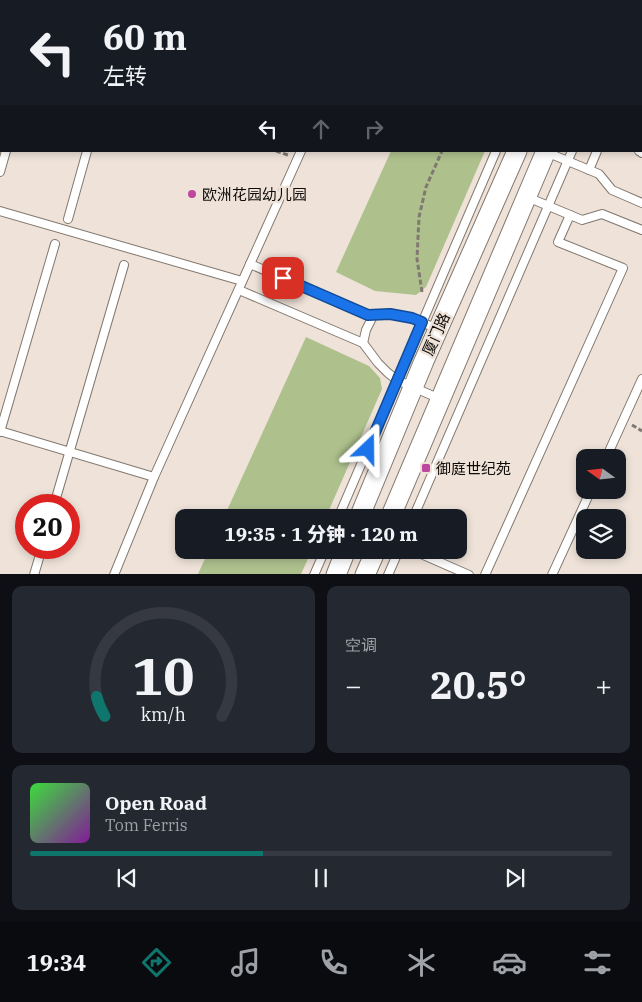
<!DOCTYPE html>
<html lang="zh">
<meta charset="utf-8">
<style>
body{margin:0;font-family:"IBM Plex Serif","Noto Sans SC",serif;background:#242831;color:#f1f3f6;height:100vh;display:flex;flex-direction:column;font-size:19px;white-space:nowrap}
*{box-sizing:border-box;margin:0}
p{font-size:16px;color:#9ea1a6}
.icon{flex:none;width:28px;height:28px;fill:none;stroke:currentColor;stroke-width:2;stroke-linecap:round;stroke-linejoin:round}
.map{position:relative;height:574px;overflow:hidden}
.panel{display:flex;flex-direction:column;gap:12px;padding:12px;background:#0d0f14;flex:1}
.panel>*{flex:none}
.top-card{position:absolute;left:0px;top:0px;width:642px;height:152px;box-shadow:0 2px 8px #0003;background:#171b24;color:#f1f3f6;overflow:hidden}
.needle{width:32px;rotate:285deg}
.controls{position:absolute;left:576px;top:449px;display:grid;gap:10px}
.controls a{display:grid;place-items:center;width:50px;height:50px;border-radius:10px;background:#171b24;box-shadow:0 2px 8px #0003;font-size:25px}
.speed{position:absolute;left:15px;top:494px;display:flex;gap:10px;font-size:25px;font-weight:700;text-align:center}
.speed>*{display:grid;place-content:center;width:65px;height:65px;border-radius:50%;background:#171b24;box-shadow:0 2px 8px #0003;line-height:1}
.speed .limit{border:8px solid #d22;background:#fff;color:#111}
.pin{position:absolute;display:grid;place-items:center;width:42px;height:42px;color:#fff;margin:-21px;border-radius:10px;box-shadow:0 2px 8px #0006}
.me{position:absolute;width:55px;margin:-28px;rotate:23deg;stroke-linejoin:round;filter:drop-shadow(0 0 4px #0008)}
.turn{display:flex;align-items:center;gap:18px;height:105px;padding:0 20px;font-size:22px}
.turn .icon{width:65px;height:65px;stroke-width:2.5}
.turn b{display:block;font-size:35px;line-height:42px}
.lanes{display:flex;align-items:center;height:48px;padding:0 20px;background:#0003;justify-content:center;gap:25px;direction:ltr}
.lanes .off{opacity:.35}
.big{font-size:38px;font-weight:800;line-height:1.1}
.panel .card{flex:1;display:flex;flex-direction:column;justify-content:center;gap:8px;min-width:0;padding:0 18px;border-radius:10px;background:#242831}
.panel .dial{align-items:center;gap:0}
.dial svg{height:130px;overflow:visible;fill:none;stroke:#363941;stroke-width:7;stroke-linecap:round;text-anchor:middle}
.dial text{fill:#f1f3f6;stroke:none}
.song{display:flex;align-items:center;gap:15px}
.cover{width:60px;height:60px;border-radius:8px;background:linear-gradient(135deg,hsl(120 70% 55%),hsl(290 70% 35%))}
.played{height:5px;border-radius:2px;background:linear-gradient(90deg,#0f766e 40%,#363941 40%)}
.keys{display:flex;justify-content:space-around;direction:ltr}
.heat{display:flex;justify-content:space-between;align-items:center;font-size:28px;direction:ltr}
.panel .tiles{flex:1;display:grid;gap:12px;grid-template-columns:1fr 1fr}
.card:last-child{grid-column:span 2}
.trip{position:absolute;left:175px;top:509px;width:292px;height:50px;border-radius:10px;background:#171b24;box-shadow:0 2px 8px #0003;font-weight:800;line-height:50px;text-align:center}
.dock{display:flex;height:80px;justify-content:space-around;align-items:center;background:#090b0e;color:#9ea1a6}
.dock .icon{width:35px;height:35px}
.dock .active{color:#0f766e}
.dock b{font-size:22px;color:#f1f3f6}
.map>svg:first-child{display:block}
</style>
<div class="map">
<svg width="642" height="575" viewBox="0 0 642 575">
<rect width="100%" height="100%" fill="#efe3d9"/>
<!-- green -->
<g fill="#aec18d">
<polygon points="391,151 485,151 426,287 416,295 375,291 336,272"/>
<polygon points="306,337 369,366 380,378 382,389 326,517 224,517"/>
<polygon points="209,550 312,550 301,574 198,574"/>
</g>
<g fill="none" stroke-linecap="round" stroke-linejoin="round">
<!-- service casing -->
<g stroke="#82786f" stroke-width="10">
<g id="service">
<polyline points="50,1 51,0"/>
<polyline points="130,1 131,0"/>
<polyline points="205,1 206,0"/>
<polyline points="280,1 281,0"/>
<polyline points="369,1 369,0"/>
<polyline points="560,1 561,0"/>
<polyline points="635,1 635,0"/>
<polyline points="639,151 642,153"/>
<polyline points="546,152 599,174 612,190 642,203"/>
<polyline points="589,170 597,151"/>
<polyline points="0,172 6,151"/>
<polyline points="527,197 582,220 602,214 642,230"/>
<polyline points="0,211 242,281"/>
<polyline points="68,219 87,151"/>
<path d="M250 264 364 313C374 317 382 313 392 314 409 316 423 323 438 329"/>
<polyline points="239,290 363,343 378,363 388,373 397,380 440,399"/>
<polyline points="363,343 366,330 373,316"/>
<polyline points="0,431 154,477 301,151"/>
<polyline points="0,432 55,244"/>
<polyline points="606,458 642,379"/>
<polyline points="54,505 124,265"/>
<polyline points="338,518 496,151"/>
<polyline points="413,518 572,151"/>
<polyline points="412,550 469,575"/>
<polyline points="34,575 42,548"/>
<polyline points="114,575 154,477"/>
<polyline points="314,575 325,550"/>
<polyline points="388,575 399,550"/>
<polyline points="485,575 623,268 558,242 570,215"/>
<polyline points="552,575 591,490"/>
</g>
</g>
<!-- tertiary casing -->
<g stroke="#82786f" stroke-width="21">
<g id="tertiary">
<polyline points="583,1 584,0"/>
<polyline points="610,1 611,0"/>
<polyline points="359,518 424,361 517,151"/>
<polyline points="390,518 546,151"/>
<polyline points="336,575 346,550"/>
<polyline points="365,575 376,550"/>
</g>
</g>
<!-- path -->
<g stroke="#807972" stroke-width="3" stroke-dasharray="5 2.5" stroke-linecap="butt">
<polyline points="501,1 501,0"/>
<polyline points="276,151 288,155"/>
<polyline points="422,292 417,259 419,217 426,187 442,151"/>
<polyline points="632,425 642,431"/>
</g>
<!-- service -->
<use href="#service" stroke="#fff" stroke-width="8"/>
<!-- tertiary -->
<use href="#tertiary" stroke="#fff" stroke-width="19"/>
</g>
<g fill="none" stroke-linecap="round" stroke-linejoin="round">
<!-- route casing -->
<g stroke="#114b97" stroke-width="12">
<polyline id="route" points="283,278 368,315 390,314 412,318 422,322 368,449"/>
</g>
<!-- route -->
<use href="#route" stroke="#1a73e8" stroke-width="9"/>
</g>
<!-- markers -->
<g fill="#be489f" stroke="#efe3d9" stroke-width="2">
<circle cx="192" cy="194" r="5"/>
<rect x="421" y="463" width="10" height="10" rx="2.5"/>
</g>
<g text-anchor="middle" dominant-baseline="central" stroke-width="5" stroke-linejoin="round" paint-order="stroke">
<!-- poi labels -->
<g font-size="15" fill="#0e0b08" stroke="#efe3d9" text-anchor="start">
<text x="202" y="194">欧洲花园幼儿园</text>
<text x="436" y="468">御庭世纪苑</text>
</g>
<!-- street labels -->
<g font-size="15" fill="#0e0b08" stroke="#efe3d9">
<text transform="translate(436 334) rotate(-66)">厦门路</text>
</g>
</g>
</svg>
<div class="controls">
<a><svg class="needle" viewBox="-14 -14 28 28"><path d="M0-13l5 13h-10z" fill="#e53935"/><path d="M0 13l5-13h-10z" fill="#9ea1a6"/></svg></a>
<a><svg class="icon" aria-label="layers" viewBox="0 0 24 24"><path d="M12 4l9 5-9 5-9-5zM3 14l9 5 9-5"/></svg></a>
</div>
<div class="speed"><div class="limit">20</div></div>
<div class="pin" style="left:283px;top:278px;background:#d93025"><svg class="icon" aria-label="arrive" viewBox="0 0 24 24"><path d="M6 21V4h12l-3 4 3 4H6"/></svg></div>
<svg class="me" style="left:368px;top:449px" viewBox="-20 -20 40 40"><path d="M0-17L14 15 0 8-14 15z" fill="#1a73e8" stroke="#fff" stroke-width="4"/></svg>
<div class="trip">19:35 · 1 分钟 · 120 m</div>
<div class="top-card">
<div class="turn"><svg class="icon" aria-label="left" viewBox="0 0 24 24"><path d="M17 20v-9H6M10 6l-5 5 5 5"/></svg><div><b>60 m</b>左转</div></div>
<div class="lanes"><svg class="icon" aria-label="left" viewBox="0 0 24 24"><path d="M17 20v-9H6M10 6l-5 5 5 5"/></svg><svg class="icon off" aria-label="ahead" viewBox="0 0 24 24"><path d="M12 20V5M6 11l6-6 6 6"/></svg><svg class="icon off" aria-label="right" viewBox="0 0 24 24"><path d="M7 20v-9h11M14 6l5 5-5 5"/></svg></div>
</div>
</div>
<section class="panel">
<div class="tiles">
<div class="card dial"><svg viewBox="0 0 100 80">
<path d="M14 69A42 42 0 1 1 86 69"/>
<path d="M14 69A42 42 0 0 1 9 57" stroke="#0f766e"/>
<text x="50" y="56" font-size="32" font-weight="700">10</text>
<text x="50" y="72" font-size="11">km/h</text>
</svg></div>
<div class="card"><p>空调</p>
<div class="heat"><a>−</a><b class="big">20.5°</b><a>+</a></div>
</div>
<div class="card">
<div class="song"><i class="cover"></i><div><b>Open Road</b><p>Tom Ferris</p></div></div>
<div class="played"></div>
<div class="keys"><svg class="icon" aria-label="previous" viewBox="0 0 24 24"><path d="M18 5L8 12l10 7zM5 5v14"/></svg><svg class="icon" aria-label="pause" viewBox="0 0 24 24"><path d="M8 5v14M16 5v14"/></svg><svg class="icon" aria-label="next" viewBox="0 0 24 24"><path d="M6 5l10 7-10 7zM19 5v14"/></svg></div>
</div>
</div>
</section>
<nav class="dock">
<b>19:34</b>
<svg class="icon active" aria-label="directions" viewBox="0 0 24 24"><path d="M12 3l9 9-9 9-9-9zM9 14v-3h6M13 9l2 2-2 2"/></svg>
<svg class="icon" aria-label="music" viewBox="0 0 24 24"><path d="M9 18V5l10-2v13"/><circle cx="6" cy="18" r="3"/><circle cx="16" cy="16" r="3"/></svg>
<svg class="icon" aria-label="phone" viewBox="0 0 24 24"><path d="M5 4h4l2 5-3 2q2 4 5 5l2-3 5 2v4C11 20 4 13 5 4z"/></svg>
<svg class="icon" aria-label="climate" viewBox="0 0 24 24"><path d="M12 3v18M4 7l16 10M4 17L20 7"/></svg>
<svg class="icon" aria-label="car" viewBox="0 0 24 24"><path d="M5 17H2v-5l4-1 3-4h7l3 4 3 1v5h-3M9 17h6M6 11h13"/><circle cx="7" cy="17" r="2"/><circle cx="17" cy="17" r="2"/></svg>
<svg class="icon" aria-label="filters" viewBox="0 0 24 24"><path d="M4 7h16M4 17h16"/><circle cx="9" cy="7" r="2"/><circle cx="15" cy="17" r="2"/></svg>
</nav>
